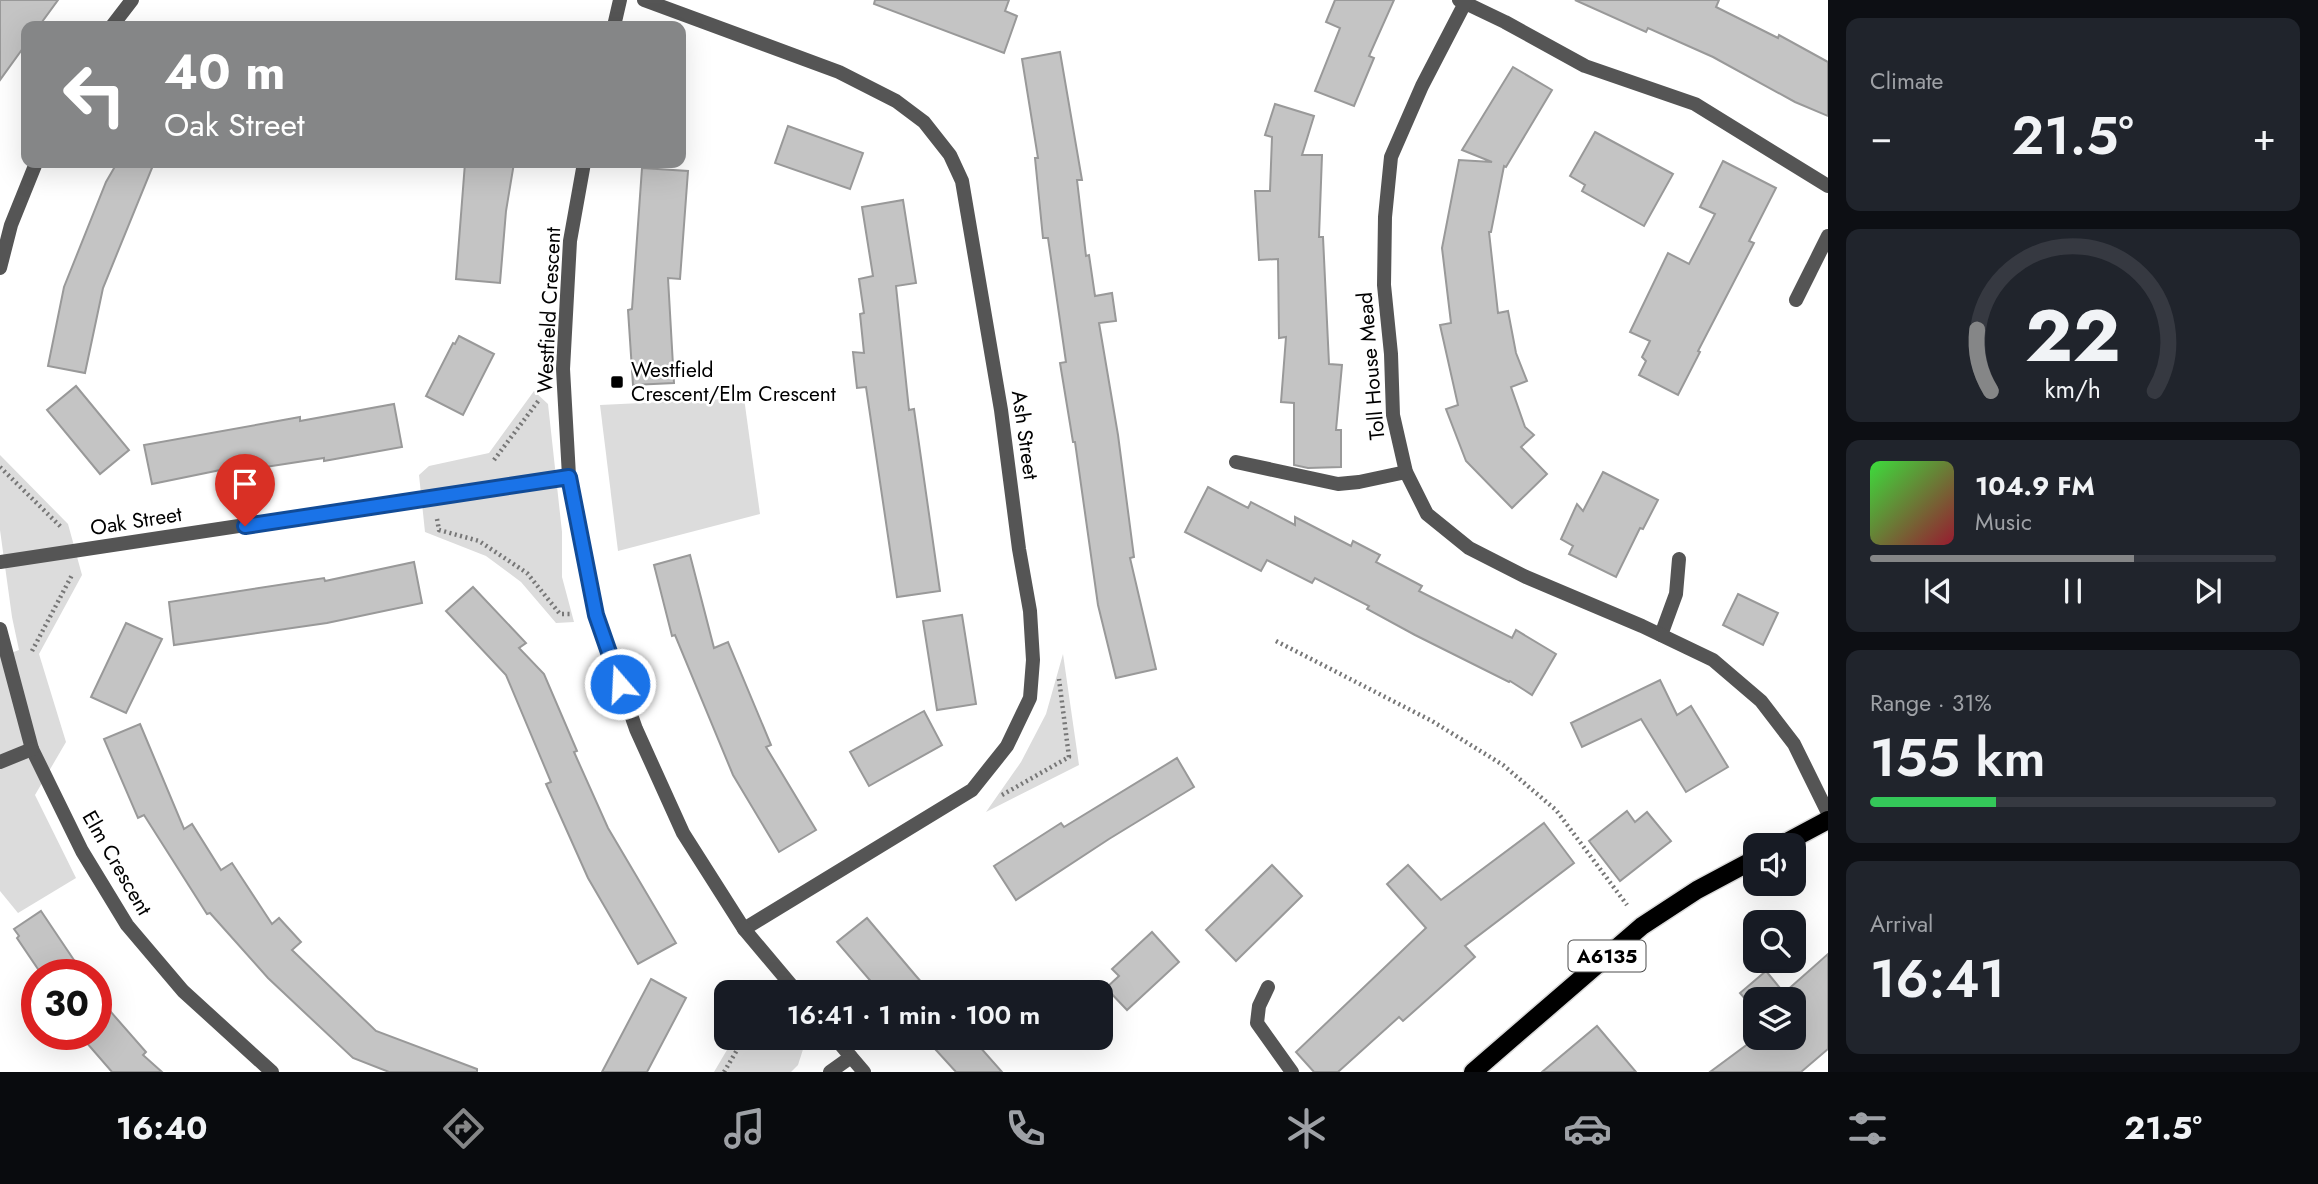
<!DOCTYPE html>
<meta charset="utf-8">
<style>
body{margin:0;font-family:Jost,sans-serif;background:#20242c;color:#f1f3f6;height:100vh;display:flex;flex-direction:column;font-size:26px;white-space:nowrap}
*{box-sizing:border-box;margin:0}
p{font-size:23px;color:#9ea1a6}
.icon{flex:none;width:38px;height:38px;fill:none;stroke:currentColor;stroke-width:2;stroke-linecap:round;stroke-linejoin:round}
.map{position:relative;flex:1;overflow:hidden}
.drawer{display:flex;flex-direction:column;gap:18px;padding:18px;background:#0d0f14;width:490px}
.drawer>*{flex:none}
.hud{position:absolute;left:21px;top:21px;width:665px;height:147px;border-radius:14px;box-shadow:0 7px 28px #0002;background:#858687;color:#fff;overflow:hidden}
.controls{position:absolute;left:1743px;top:833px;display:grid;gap:14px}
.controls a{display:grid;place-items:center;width:63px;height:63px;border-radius:14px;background:#171b24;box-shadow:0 7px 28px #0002;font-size:35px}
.speed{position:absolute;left:21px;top:959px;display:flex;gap:14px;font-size:35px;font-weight:700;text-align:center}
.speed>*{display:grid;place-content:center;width:91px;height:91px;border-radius:50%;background:#171b24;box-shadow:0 7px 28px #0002;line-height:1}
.speed .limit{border:10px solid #d22;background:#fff;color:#111}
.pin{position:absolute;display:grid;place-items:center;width:60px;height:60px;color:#fff;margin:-72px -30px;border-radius:50% 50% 50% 0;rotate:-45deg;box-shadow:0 0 7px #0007}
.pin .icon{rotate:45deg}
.me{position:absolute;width:77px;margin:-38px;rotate:341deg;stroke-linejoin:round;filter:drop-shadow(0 0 5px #0008)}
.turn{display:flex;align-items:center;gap:24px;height:147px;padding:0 28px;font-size:32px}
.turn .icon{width:91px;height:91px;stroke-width:2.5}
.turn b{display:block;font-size:49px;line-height:60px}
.big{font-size:52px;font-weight:600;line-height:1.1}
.drawer .card{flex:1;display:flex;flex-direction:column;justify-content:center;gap:10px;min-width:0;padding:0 24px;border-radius:14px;background:#20242c}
.drawer .dial{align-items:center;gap:0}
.dial svg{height:182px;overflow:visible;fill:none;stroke:#363941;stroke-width:7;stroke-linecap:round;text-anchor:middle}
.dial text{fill:#f1f3f6;stroke:none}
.song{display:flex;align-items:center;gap:21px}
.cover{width:84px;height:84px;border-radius:10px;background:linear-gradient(135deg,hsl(120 70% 55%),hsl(350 70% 35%))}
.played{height:7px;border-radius:4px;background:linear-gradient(90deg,#858687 65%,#363941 65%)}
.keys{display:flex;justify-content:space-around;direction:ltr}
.heat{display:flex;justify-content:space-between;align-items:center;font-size:38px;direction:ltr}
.charge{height:10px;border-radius:5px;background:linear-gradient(90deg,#34c759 31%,#363941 0)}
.trip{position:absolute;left:714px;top:980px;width:399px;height:70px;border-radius:14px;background:#171b24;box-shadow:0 7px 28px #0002;font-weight:600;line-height:70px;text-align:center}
.menu{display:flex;height:112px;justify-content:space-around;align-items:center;background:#090b0e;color:#9ea1a6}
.menu .icon{width:49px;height:49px}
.menu .on{color:#858687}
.menu b{font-size:32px;color:#f1f3f6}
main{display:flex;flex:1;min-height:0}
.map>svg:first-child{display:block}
</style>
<main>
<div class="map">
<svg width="1828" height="1072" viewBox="0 0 1828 1072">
<rect width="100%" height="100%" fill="#fff"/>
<!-- green -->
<g fill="#dcdcdc">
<polygon points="534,391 548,404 562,532 562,577 574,622 556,623 521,582 486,556 425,532 419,475 429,466 489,453"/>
<polygon points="744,398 760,514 618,551 600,405"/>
<polygon points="0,455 68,524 82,575 39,654 66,742 35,795 76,878 18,913 0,891 0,657 19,650 12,617 0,530"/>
<polygon points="1063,654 1079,765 986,812 1021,762 1046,714"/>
<polygon points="734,1038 802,1038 805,1043 798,1065 791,1072 714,1072"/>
</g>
<!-- building -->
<g fill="#c4c4c4" stroke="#999" stroke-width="2">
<polygon points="0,0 58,0 39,26 26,26 26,44 0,80"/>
<polygon points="875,0 1009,0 1005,11 1017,16 1004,53 874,4"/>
<polygon points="1335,0 1394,0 1369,56 1374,58 1354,106 1315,91 1340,28 1326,22"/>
<polygon points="1575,0 1719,0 1716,7 1778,38 1779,35 1828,62 1828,116 1795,102 1713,57 1648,28 1646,32"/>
<polygon points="1060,52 1082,180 1077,180 1086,256 1089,255 1095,296 1112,293 1116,321 1099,323 1118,435 1134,557 1130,558 1156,669 1116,678 1098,605 1075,442 1073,442 1060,363 1066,362 1048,238 1043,238 1035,158 1038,158 1022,59"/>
<polygon points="1513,67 1552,90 1506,167 1504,166 1491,232 1489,232 1498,313 1508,311 1516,353 1527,381 1511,387 1525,427 1534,435 1521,447 1547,474 1512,508 1466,461 1446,409 1458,405 1440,325 1451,323 1442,248 1459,160 1492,162 1462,150"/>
<polygon points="1275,104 1314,116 1302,155 1322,155 1319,237 1323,237 1329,364 1342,365 1336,430 1341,430 1341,467 1308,468 1294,465 1294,403 1281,402 1286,337 1279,338 1278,259 1259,260 1255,191 1270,191 1272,137 1265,135"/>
<polygon points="788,126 863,153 850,189 775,163"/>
<polygon points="1595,132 1673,174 1644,226 1582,191 1585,185 1570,176"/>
<polygon points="1723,161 1776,188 1749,241 1754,243 1698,351 1700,352 1678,395 1639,375 1646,361 1642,357 1650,341 1630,332 1668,253 1689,264 1715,214 1700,207"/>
<polygon points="117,163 154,163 103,288 85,373 48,366 64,287 106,182"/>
<polygon points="465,163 514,163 506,211 500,283 456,279"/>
<polygon points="642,168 688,171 680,279 668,278 674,383 633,385 628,310 632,309"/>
<polygon points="903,200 916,283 896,286 909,410 914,409 940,591 897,597 866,387 857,388 853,352 864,353 860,314 864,313 859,279 873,276 862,207"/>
<polygon points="459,336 494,354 463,415 426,396 453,343 455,344"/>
<polygon points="76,386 129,450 100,474 47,410"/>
<polygon points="394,404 402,447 324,461 324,458 240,471 240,466 152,484 144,445 300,417 300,421"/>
<polygon points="1603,472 1658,500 1643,529 1640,528 1616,577 1569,554 1573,546 1561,539 1577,504 1583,511"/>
<polygon points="1208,487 1248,508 1251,502 1295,525 1295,517 1351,546 1353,541 1380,555 1376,562 1422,586 1419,591 1512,638 1516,630 1556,654 1532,695 1510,681 1509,682 1415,635 1367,609 1369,606 1315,578 1312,583 1267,560 1261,571 1185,532"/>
<polygon points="690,555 714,648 728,642 771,745 766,747 816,830 779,852 733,775 675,635 672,636 654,565"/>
<polygon points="414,562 422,603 327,623 174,645 169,602 324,578 325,581"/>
<polygon points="473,587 526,643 519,648 544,674 577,751 574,752 608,828 676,943 638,964 588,878 546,784 551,782 506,675 446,611"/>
<polygon points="1738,594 1778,613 1763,645 1723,625"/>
<polygon points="962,615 976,704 937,710 923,621"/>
<polygon points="126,623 162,639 126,713 91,697"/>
<polygon points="1660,680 1677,715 1691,706 1728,767 1686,792 1641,719 1582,747 1571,723"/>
<polygon points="924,711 942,745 869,786 850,752"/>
<polygon points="140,724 184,829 192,824 221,870 232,863 272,924 279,918 301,942 292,950 376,1031 477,1069 477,1072 389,1072 353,1058 268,978 210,913 207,914 144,815 138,818 104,739"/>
<polygon points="1177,758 1194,787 1109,839 1016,900 994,866 1061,823 1064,827"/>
<polygon points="1627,811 1635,822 1647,812 1671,841 1620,881 1589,841"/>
<polygon points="1544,823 1574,863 1465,946 1475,957 1403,1021 1399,1017 1338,1072 1314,1072 1296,1052 1426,928 1387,884 1408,865 1441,900"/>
<polygon points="1272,865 1302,896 1236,961 1206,930"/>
<polygon points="41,911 84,975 42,975 17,938 19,936 14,929"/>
<polygon points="867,918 916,976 930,992 880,992 837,942"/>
<polygon points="1152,932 1179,962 1127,1010 1106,988 1119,976 1112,969"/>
<polygon points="1828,954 1828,1049 1801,1072 1710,1072 1756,1038 1794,1038 1794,999 1755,999 1755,1010 1740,993 1766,971 1784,993"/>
<polygon points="651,979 686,998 647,1072 602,1072"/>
<polygon points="96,995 146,1052 143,1055 162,1072 112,1072 79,1034 96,1034"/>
<polygon points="1597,1026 1636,1072 1542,1072"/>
<polygon points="925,1038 972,1038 1002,1072 956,1072"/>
</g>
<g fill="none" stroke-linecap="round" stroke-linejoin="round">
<!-- primary casing -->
<g stroke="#dbdbdb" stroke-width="21">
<g id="primary">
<polyline points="1781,845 1828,820"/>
<polyline points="1473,1072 1642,926 1697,890 1755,859"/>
</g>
</g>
<!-- path -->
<g stroke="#777" stroke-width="4.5" stroke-dasharray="2 3.5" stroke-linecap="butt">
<polyline points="494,460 539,400"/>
<polyline points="0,467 61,527"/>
<polyline points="437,519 439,530 479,541 527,573 560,614 571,614"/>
<polyline points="1276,641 1432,721 1503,765 1556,810 1627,905"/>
<polyline points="32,651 72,575"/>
<polyline points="1002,795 1069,757 1059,679"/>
<polyline points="724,1072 744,1038"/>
</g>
<!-- service -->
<g stroke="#555" stroke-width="14">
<polyline points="1236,462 1338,484 1359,482 1406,472"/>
<polyline points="1661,635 1676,594 1679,559"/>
</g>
<!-- minor -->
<g stroke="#555" stroke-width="14">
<polyline points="644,0 839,72 896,101 924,122 950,155 962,181 1001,410 1019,549 1030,611 1033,660 1030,698 1007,746 972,790 744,929"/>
<polyline points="1459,0 1505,22 1585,66 1695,104 1828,186"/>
<polyline points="1465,3 1422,86 1391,157 1385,217 1384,285 1391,354 1393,415 1406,472 1427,514 1469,548 1526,577 1642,626 1713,660 1761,701 1794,744 1828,813"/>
<polyline points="112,26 132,0"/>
<polyline points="614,26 620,0"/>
<polyline points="584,163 570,241 563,369 569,476 596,615 636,729 683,833 744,929 797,992"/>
<polyline points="0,268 11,225 36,163"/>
<polyline points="1796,300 1828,236"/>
<polyline points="0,562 569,476"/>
<polyline points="0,629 32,749 82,851 127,925 183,991 272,1072"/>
<polyline points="0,762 32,749"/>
<polyline points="1268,987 1259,1006 1257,1023 1292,1072"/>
<polyline points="835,1038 864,1072"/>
<polyline points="830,1072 851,1057"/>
</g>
<!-- primary -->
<use href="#primary" stroke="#000" stroke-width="18"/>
</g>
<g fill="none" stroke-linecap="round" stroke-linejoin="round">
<!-- route casing -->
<g stroke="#114b97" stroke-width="18">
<polyline id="route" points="245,526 569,477 596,615 620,684"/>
</g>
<!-- route -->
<use href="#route" stroke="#1a73e8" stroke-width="12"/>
</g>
<!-- markers -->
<rect fill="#000" stroke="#fff" stroke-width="2.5" x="610" y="375" width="14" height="14" rx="3.5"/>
<g text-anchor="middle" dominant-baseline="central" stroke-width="5" stroke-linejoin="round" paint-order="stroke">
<!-- shield labels -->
<rect fill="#fff" stroke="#4c4c4c" stroke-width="2" x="1568.5" y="940.5" width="77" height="31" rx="5"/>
<g font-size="19" font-weight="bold" fill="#000">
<text x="1607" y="956">A6135</text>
</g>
<!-- street labels -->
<g font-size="21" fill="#000" stroke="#fff">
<text transform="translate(549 310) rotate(-87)">Westfield Crescent</text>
<text transform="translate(1371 366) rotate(-95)">Toll House Mead</text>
<text transform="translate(1025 435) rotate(82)">Ash Street</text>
<text transform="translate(136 521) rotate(-9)">Oak Street</text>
<text transform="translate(117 863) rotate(60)">Elm Crescent</text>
</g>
<!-- poi labels -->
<g font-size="21" fill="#000" stroke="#fff" text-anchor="start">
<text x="631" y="370">Westfield<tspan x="631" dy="24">Crescent/Elm Crescent</tspan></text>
</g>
</g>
</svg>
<div class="controls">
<a><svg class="icon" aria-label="sound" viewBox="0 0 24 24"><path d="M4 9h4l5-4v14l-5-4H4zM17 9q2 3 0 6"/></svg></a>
<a><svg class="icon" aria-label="search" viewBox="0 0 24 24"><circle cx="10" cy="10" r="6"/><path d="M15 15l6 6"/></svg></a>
<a><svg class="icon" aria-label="layers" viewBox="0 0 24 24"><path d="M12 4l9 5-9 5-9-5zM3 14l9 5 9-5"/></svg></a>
</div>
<div class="speed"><div class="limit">30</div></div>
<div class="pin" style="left:245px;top:526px;background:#d93025"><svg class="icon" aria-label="arrive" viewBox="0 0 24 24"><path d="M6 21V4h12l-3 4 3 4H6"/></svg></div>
<svg class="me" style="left:620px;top:684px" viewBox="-20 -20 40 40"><circle r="17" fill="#1a73e8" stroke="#fff" stroke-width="3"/><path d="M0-11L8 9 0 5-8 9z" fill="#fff"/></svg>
<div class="trip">16:41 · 1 min · 100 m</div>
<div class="hud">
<div class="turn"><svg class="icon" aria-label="left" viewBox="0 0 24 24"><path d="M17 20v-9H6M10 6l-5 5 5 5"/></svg><div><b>40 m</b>Oak Street</div></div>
</div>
</div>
<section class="drawer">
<div class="card"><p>Climate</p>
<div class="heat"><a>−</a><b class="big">21.5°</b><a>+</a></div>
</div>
<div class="card dial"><svg viewBox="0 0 100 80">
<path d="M14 69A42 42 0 1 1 86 69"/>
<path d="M14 69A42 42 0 0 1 8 42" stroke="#858687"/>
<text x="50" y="56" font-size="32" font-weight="700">22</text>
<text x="50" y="72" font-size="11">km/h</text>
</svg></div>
<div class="card">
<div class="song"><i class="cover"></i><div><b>104.9 FM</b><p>Music</p></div></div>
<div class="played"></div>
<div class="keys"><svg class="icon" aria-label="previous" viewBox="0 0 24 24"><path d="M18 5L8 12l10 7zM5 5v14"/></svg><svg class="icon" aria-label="pause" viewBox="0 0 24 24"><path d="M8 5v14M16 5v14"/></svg><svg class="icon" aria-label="next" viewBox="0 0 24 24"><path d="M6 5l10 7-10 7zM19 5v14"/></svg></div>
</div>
<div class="card"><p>Range · 31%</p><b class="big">155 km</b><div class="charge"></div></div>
<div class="card"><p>Arrival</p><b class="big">16:41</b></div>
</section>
</main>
<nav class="menu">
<b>16:40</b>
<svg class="icon on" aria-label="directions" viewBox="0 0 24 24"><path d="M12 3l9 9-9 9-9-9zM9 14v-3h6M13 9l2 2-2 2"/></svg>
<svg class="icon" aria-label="music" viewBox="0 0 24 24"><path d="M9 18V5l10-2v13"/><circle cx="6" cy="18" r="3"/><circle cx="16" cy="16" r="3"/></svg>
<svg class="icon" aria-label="phone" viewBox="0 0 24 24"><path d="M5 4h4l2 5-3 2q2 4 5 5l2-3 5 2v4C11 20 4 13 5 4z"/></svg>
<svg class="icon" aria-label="climate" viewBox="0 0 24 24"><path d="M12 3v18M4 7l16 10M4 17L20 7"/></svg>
<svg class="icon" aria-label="car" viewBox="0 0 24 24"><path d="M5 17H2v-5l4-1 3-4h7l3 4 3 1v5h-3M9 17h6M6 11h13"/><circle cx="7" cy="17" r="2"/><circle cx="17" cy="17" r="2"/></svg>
<svg class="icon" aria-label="filters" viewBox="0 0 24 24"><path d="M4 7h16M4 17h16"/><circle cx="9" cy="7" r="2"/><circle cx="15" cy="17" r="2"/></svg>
<b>21.5°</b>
</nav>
